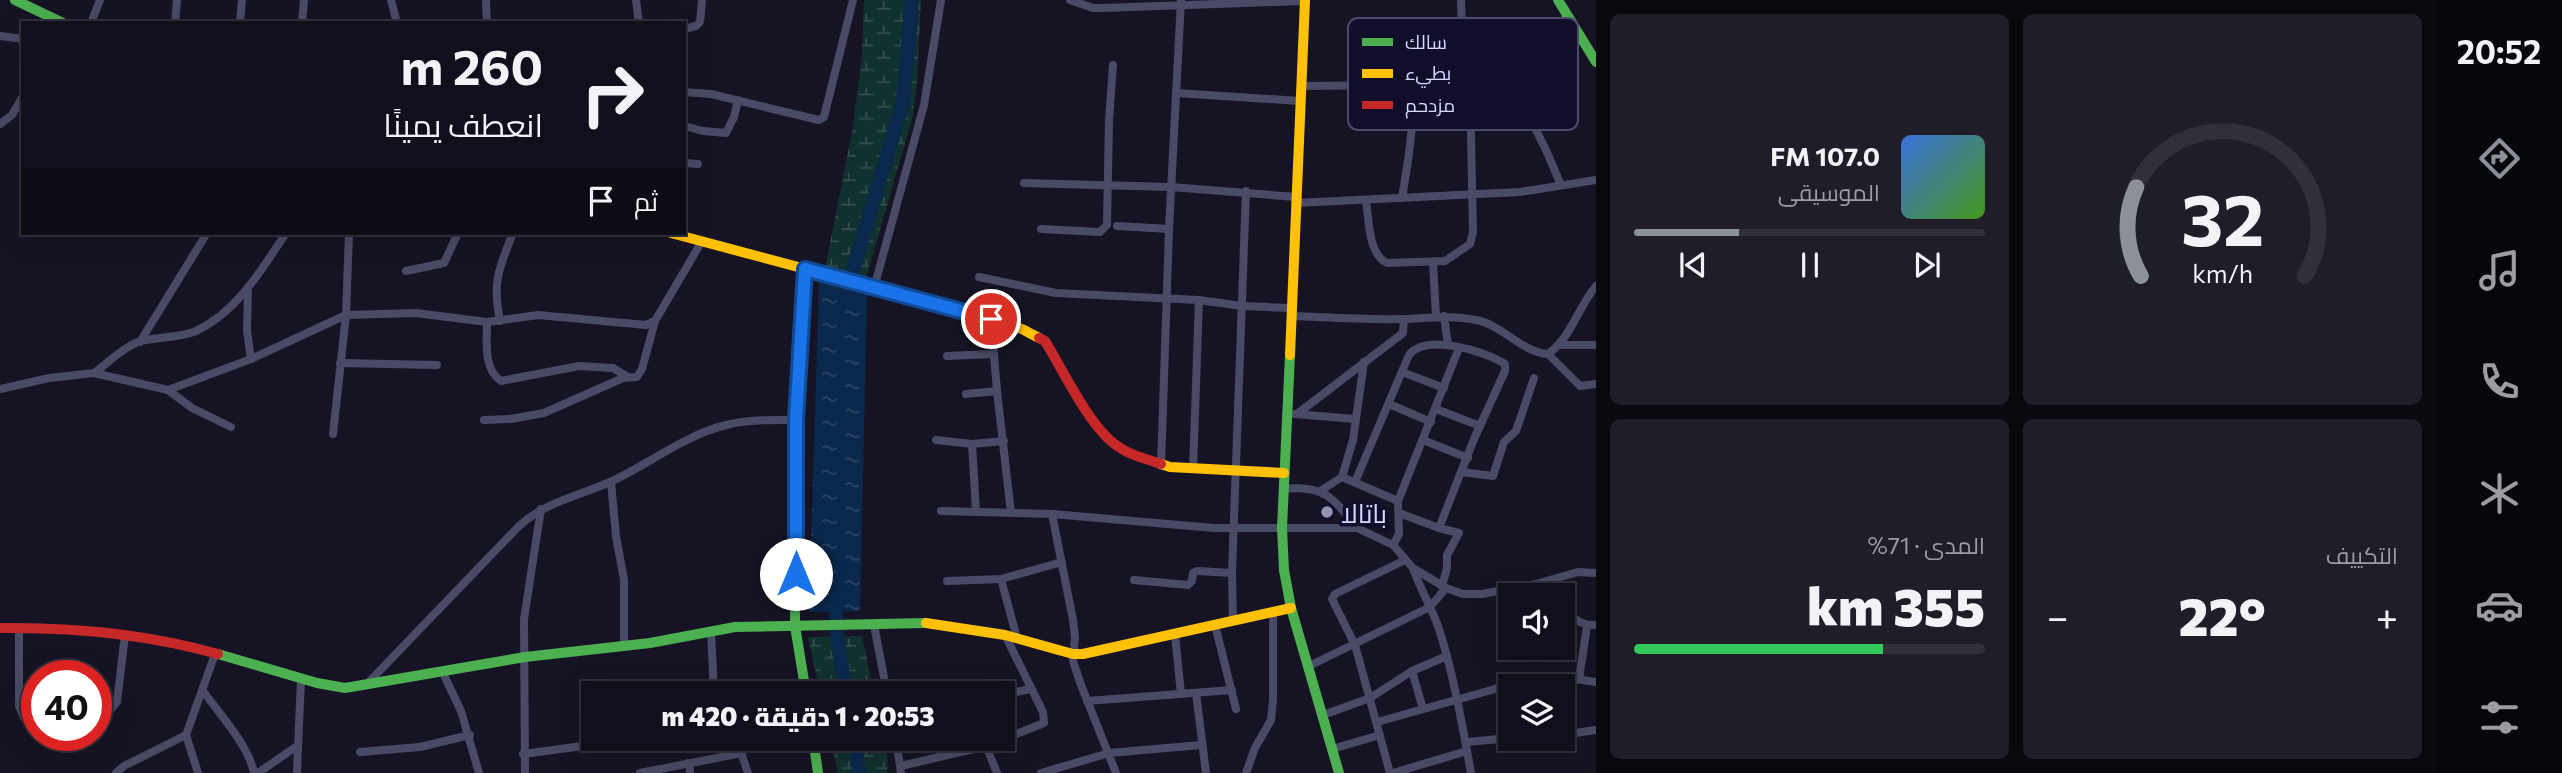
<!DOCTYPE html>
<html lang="ar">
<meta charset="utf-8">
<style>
body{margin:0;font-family:Commissioner,Cairo,sans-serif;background:#1e1d28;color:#f1f3f6;direction:rtl;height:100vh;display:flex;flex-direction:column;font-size:26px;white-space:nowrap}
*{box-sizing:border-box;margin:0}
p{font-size:23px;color:#9c9ca3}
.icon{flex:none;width:38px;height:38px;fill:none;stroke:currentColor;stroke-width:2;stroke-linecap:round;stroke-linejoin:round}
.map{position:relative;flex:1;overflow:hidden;direction:ltr}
.details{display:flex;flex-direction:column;gap:14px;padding:14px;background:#09080f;width:840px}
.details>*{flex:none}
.top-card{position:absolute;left:21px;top:21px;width:665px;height:214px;border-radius:0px;box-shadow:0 7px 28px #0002,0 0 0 2px #302f3a;direction:rtl;background:#100f1b;color:#f1f3f6;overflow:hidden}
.controls{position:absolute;left:1498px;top:583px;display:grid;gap:14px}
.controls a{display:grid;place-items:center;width:77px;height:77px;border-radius:0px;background:#100f1b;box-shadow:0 7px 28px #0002,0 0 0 2px #302f3a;font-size:35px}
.speed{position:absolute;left:21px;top:660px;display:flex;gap:14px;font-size:35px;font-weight:700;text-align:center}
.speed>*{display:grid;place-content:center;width:91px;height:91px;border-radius:50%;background:#100f1b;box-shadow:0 7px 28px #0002,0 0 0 2px #302f3a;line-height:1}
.speed .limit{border:10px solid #d22;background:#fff;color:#111}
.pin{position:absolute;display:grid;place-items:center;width:60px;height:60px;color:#fff;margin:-30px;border:4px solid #fff;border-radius:50%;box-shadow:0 2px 7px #0007}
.me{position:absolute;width:77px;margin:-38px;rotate:0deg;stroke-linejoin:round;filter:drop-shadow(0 0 5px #0008)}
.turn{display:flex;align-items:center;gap:24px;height:147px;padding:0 28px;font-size:32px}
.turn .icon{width:91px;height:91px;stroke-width:2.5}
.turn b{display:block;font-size:49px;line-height:60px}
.then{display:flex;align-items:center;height:66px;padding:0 28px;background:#0003;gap:14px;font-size:26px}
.big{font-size:52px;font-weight:800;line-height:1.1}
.details .widget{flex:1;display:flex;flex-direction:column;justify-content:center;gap:10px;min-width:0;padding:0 24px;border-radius:10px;background:#1e1d28}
.details .dial{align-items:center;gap:0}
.dial svg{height:182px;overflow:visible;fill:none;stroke:#302f3a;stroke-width:7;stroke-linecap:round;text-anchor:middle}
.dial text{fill:#f1f3f6;stroke:none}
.song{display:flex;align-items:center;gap:21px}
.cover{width:84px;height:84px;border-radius:10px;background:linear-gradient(135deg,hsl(220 70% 55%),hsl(100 70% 35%))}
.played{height:7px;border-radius:4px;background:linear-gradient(90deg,#8c9099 30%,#302f3a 30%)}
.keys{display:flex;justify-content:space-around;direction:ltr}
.heat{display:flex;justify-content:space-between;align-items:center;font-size:38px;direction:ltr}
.charge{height:10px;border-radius:5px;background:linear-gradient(90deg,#34c759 71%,#302f3a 0)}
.details .tiles{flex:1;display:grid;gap:14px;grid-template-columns:repeat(2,1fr)}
.trip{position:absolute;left:581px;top:681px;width:434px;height:70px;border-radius:0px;background:#100f1b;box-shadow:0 7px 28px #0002,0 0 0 2px #302f3a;font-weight:800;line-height:70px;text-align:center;direction:rtl}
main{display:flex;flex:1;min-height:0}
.dock{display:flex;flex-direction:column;width:126px;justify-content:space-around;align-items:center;background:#06060b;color:#9c9ca3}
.dock .icon{width:49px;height:49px}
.dock .current{color:#8c9099}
.dock b{font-size:32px;color:#f1f3f6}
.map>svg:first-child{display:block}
</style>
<main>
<nav class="dock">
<b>20:52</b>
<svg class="icon current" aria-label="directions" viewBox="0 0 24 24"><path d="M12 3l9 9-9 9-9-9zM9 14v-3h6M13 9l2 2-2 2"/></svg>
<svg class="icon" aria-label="music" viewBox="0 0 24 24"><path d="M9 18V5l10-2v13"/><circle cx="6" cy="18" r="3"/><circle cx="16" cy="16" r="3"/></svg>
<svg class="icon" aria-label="phone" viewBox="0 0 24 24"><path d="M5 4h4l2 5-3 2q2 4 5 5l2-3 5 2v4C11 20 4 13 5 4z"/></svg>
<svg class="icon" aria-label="climate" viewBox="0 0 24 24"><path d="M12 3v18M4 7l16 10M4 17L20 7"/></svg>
<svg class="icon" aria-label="car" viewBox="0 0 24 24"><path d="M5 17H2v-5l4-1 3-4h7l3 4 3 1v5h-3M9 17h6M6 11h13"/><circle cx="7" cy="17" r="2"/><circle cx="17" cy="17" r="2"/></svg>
<svg class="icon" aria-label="filters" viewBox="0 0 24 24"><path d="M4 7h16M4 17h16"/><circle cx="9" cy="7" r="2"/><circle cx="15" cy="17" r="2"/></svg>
</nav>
<section class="details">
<div class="tiles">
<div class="widget dial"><svg viewBox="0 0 100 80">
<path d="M14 69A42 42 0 1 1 86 69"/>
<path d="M14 69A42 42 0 0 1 12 30" stroke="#8c9099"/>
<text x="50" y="56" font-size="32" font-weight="700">32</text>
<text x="50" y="72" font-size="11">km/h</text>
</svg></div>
<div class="widget">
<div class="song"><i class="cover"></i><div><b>107.0 FM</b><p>الموسيقى</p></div></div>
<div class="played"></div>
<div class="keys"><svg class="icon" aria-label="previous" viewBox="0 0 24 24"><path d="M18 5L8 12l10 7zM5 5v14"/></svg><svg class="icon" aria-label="pause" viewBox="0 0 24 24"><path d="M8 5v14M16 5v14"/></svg><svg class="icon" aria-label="next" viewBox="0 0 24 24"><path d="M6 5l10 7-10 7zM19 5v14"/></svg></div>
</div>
<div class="widget"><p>التكييف</p>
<div class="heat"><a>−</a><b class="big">22°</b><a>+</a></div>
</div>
<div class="widget"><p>المدى · 71%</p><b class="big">355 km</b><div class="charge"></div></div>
</div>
</section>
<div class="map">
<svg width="1596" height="773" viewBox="0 0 1596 773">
<defs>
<pattern id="wetland-marsh" width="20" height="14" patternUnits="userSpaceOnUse" patternTransform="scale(1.75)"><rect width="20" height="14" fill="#11312e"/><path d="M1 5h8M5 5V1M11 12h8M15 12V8" fill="none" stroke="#334e4d"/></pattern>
<pattern id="water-ripples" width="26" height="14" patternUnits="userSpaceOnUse" patternTransform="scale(1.75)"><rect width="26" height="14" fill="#09284c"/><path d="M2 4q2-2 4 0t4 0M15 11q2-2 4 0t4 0" fill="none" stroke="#2c4667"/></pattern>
</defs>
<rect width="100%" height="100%" fill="#161424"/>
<!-- wetland -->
<g fill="url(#wetland-marsh)">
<polygon points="864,0 921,0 917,83 913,116 866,278 825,269 853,127 862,54"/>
<polygon points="862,636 874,693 820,693 808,637"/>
<polygon points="830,739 883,739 888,760 887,773 838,773"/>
</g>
<!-- water -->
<polygon fill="url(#water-ripples)" points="819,281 867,295 860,611 809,612"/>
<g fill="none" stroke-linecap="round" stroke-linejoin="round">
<!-- river -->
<g stroke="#09284c" stroke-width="14">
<polyline points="853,270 903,102 912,0"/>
<polyline points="836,594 836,628 846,693"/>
<polyline points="854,738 859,773"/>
</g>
<!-- street -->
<g stroke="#494a65" stroke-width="8">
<polyline points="391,0 397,23"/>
<polyline points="486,0 487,23"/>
<polyline points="636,0 639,23"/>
<polyline points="1070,0 1093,8 1102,8 1304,1"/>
<polyline points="91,23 100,0"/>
<polyline points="175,23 177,0"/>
<polyline points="240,23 242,0"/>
<polyline points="302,23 304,0"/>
<polyline points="684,29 696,26 700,22 702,0"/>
<polyline points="0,36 23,39"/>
<polyline points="1510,78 1546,150 1561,185"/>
<path d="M1301 86 1397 85 1408 90C1418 115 1406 171 1402 198"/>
<polyline points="684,92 711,94 819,120 824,117 853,0"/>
<polyline points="1176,93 1300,101"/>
<polyline points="1469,114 1510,78 1568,15"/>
<polyline points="0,124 12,115 23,96"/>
<polyline points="684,126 703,131 726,133 734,117 738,100"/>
<polyline points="684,163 698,164"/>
<polyline points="1024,183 1171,187 1296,197"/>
<path d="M1366 201C1369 219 1368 254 1387 263L1445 261 1470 244 1473 232 1470 86 1462 31 1461 0"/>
<polyline points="1296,203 1520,192 1596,180"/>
<polyline points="1117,226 1169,229"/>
<polyline points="1041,229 1100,232 1107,225 1109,120 1113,65"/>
<polyline points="1433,262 1436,316"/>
<polyline points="406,271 444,263 458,233"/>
<polyline points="979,277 1056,293 1199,300 1242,306 1291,308"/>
<polyline points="248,287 247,331 251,359"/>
<polyline points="874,288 924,105 941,0"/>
<path d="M1291 316C1329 317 1368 320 1405 319 1429 318 1452 315 1476 320 1503 325 1521 352 1548 354 1571 338 1578 307 1596 286"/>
<polyline points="1444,316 1448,345"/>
<polyline points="991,319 997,391 1011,513"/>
<path d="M500 321C492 282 499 268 513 233"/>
<path d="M487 322C487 341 483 369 501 381L579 366 613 368 628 377"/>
<polyline points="140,342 207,233"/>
<polyline points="1560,345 1596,345"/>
<polyline points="1548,354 1580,386 1596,384"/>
<polyline points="947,356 993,354"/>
<polyline points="340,363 437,365"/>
<polyline points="1402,372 1444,388"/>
<path d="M94 373C108 363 122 348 138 342 157 336 177 339 196 331 237 312 262 269 286 233"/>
<polyline points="0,389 49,378 94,373 168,390 192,408 231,427"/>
<polyline points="168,390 251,359 346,315 416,313 487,322 538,315 646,325 655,321 702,241"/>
<polyline points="966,394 997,391"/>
<polyline points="1389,404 1431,422"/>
<polyline points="1436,409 1480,426"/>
<polyline points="1295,414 1355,419"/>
<polyline points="1297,414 1403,333 1404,319"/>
<polyline points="484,420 511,419 544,413 623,378 637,377 642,369 655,321"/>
<polyline points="333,434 346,315 349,233"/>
<polyline points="936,440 972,444 1004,441"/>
<polyline points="1423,440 1468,458"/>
<polyline points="972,444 976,512"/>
<polyline points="1161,466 1169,229 1181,0"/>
<polyline points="1193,469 1199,300"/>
<polyline points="1462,472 1493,476 1504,442 1516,431 1534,378"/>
<polyline points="1342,477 1398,501 1399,534 1393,545"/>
<polyline points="611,482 616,536 624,580 624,646"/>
<path d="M1355 482 1409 355C1426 333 1485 351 1505 364V371L1474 439 1439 528 1399 513"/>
<path d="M1284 489C1324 484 1334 499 1357 528"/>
<polyline points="1320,491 1342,477 1353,440 1364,362"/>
<polyline points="1398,501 1459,348"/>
<polyline points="941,511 1052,514 1214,528 1357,528 1393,545 1413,568 1446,588 1463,594 1482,594 1536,584 1578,572 1596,573"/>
<polyline points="1052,514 1073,620 1075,637 1073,661 1081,685 1116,773"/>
<polyline points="1439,528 1459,533 1447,555 1447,568 1442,586"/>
<path d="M1413 568C1420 589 1432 608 1439 629 1454 676 1462 724 1471 773"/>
<polyline points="1001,579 1017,638"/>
<polyline points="1134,580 1188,585 1192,581 1193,573 1197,571 1232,573"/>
<polyline points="947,581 1001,579 1062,562"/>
<polyline points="1536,584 1552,595"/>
<path d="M1563 604C1573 617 1578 626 1596 625"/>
<polyline points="1233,621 1232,573 1246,191"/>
<polyline points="874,625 887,693"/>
<polyline points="1215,625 1236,709"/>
<polyline points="19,628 19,706 24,718 37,722"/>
<polyline points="711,631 714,693"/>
<polyline points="1175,635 1181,694"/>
<polyline points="1309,666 1430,607 1446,588"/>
<polyline points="442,671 461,711 479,773"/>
<polyline points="1412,671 1423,709"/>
<polyline points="1579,679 1587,626"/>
<path d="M366 685 519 526C545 502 579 496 610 482 649 464 685 435 726 425 749 419 773 420 796 420"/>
<path d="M203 691C219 713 249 746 254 773"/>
<polyline points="1196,693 1206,773"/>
<polyline points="1003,695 1030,689"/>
<polyline points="1087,701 1232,690"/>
<polyline points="1323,715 1370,698 1412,671 1447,656"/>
<polyline points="96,719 107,714 117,702 125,635"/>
<polyline points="1377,722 1538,677 1563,677 1596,682"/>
<polyline points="1563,735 1596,730"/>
<polyline points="736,738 748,773"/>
<polyline points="896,738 901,773"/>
<polyline points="1467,742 1510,738"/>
<polyline points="986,746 997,773"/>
<polyline points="1332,749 1380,735"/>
<polyline points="360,752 420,747 470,735"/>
<polyline points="523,754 642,738"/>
<polyline points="689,763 690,773"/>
<polyline points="901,766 986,746 1044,723 1043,712 1005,635"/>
<polyline points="116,773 124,766 186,735"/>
<polyline points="198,773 186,735 215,654"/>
<polyline points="258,773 297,746"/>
<polyline points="297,773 301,679"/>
<polyline points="525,773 524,619 541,509"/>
<polyline points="640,773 742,753"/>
<polyline points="1041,773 1109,753 1201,745"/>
<polyline points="1246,773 1255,748 1271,720 1273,700 1273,613"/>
<polyline points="1390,773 1355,645 1332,599 1335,594 1405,560"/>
<polyline points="1393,773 1467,751"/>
</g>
<!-- fast -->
<g stroke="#4caf50" stroke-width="10">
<polyline points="15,0 63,23"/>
<polyline points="1558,0 1596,62"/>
<polyline points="805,269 796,420 795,626 806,693"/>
<polyline points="1290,355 1282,528 1284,570 1291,608 1339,773"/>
<polyline points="218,654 317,683 345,688 525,657 650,643 735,627 926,623"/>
<polyline points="813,738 818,773"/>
</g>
<!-- slow -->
<g stroke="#ffc107" stroke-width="10">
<polyline points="671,233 955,309 1022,329 1039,338"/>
<polyline points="1290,355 1305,0"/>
<polyline points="1161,464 1170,467 1284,473"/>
<polyline points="926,623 1005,635 1073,654 1083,654 1291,608"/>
</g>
<!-- jam -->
<g stroke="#c62828" stroke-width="10">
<path d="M1039 338 1045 341C1063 370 1089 426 1116 445 1129 455 1146 459 1161 464"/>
<path d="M0 628C73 627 147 634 218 654"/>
</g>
</g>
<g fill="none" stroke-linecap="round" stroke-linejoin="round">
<!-- route casing -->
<g stroke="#114b97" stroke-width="18">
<polyline id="route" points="796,574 796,420 805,269 991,319"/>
</g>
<!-- route -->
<use href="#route" stroke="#1a73e8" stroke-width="12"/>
</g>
<!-- markers -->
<circle fill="#9493b2" stroke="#100e2a" stroke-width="2.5" cx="1327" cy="512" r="7"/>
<g text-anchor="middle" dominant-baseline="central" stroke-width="7" stroke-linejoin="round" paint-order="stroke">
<!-- poi labels -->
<g font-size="26" fill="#d8d7ff" stroke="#100e2a" text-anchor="start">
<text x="1341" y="512">باتالا</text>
</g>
</g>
<!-- legend -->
<rect x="1348" y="18" width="230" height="112" rx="10" fill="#100e2a" stroke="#4c4a6a" stroke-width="2"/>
<rect x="1362" y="38" width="31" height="8" fill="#4caf50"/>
<rect x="1362" y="69" width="31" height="9" fill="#ffc107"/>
<rect x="1362" y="101" width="31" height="8" fill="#c62828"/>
<g font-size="19" fill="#d8d7ff">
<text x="1405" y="49">سالك</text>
<text x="1405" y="80">بطيء</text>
<text x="1405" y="112">مزدحم</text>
</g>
</svg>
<div class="controls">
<a><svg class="icon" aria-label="sound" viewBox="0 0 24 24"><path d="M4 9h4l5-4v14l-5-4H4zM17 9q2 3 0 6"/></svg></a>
<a><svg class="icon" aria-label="layers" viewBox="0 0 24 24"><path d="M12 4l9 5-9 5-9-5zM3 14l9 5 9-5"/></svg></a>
</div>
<div class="speed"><div class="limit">40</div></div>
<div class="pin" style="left:991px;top:319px;background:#d93025"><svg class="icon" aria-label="arrive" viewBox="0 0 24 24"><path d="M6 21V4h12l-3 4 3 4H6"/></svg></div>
<svg class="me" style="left:796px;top:574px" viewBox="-20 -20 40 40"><circle r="19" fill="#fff"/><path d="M0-13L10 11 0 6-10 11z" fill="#1a73e8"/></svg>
<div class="trip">20:53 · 1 دقيقة · 420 m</div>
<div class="top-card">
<div class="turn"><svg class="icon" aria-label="right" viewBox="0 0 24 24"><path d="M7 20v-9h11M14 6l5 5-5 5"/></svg><div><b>260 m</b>انعطف يمينًا</div></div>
<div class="then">ثم<svg class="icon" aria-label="arrive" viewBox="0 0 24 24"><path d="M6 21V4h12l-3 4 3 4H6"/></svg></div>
</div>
</div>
</main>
